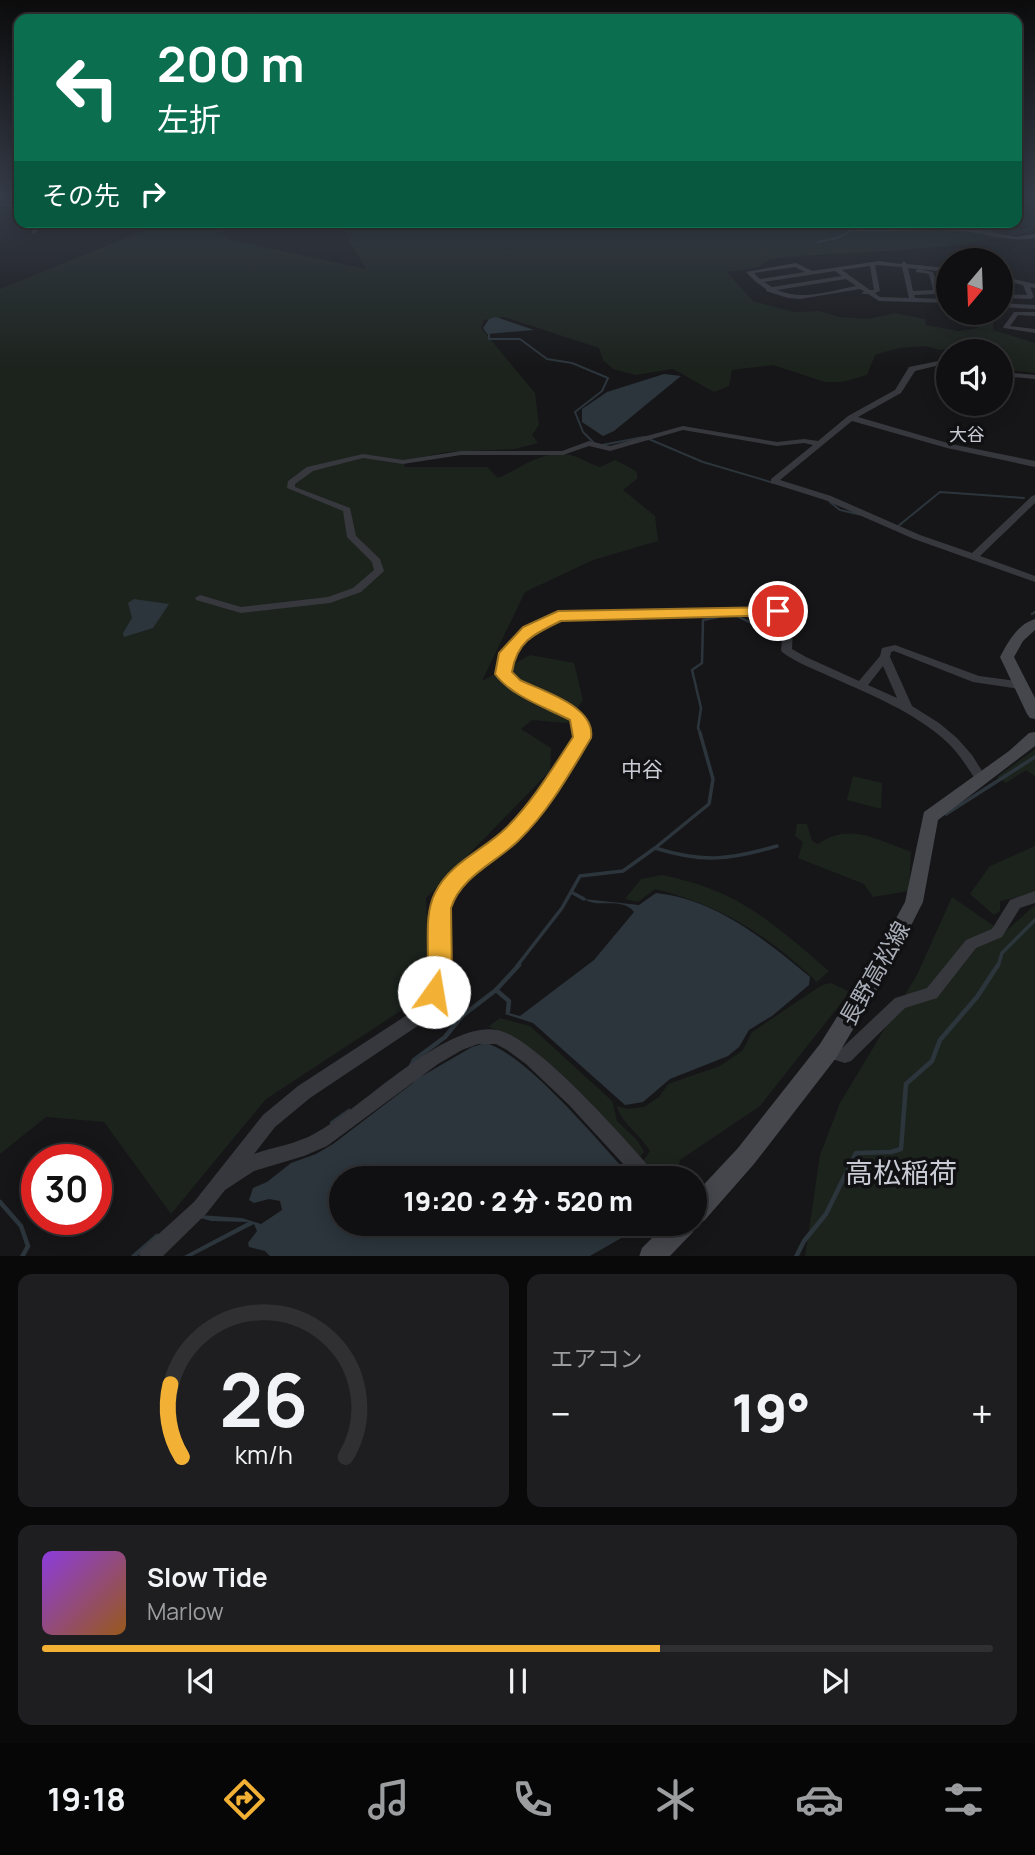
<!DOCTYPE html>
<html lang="ja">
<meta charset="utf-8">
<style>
body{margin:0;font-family:Manrope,"Noto Sans JP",sans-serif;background:#1e1e20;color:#f1f3f6;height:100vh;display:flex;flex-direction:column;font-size:26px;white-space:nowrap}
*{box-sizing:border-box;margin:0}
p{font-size:23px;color:#9c9d9f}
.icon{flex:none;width:38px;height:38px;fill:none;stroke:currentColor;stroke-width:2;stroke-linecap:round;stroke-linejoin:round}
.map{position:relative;height:1256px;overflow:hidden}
.drawer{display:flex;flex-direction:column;gap:18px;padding:18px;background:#09090a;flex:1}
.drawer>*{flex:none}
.banner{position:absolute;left:14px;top:14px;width:1008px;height:214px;border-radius:14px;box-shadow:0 4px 18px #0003,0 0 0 2px #303032;background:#0b6e4f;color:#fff;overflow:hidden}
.needle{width:46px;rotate:199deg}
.fabs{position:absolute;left:936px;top:248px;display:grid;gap:14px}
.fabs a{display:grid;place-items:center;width:77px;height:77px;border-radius:50%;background:#101012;box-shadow:0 4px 18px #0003,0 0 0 2px #303032;font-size:35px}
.speed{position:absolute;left:21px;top:1144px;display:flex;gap:14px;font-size:35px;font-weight:700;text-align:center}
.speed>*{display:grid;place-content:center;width:91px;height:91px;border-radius:50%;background:#101012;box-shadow:0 4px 18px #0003,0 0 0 2px #303032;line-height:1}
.speed .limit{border:10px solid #d22;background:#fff;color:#111}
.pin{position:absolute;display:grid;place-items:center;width:60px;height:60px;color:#fff;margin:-30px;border:4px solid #fff;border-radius:50%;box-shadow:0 2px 7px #0007}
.me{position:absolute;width:77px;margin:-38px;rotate:13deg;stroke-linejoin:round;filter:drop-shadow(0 0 5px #0008)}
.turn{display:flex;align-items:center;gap:24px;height:147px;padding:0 28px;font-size:32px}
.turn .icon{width:91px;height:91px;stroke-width:2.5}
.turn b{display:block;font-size:49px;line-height:60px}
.then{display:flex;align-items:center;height:66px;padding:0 28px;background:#0003;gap:14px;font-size:26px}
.big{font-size:52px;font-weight:800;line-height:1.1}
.drawer .widget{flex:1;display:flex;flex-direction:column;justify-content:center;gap:10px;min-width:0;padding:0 24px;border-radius:14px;background:#1e1e20}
.drawer .dial{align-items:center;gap:0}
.dial svg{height:182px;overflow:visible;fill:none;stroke:#303032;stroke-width:7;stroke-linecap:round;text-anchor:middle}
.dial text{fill:#f1f3f6;stroke:none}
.song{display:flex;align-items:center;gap:21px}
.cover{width:84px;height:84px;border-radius:10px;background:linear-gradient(135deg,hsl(270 70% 55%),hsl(30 70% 35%))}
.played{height:7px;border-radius:4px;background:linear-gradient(90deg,#f2b134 65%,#303032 65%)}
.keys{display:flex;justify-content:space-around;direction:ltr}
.heat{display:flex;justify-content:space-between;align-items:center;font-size:38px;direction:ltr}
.drawer .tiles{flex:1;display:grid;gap:18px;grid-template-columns:1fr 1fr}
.widget:last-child{grid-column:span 2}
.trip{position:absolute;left:329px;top:1166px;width:378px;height:70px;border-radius:35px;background:#101012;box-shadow:0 4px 18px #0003,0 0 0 2px #303032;font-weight:800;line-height:70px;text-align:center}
.menu{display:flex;height:112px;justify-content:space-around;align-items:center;background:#060607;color:#9c9d9f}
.menu .icon{width:49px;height:49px}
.menu .selected{color:#f2b134}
.menu b{font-size:32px;color:#f1f3f6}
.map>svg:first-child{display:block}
</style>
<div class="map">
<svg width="1035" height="1257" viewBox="0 0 1035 1257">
<rect width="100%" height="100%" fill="#161618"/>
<!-- green -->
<g fill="#1c231d">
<path d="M1017 194H1035V230C948 254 859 250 770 259L759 267 727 272 753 301 794 312 820 311 839 317 868 319 895 313 925 319 926 325 959 331 978 328 980 313H994L993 330 1035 343V373L1001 369V352H985L984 343 964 339 954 348 939 350 926 346 899 348 875 355 867 375 842 382H825L773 365 732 370 729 386 714 392 673 369 635 375 613 369 603 360 599 348 504 317 484 320 481 328 535 393 539 425 532 435 538 443 515 449 446 452 404 461 405 467H487L498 478C522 468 543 449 570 455 580 457 590 464 600 467L615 460 636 471 638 478 623 490 655 516 658 541 593 560 525 592 482 681 530 655 574 663 583 700 567 723 532 720 521 729 551 748 550 771 426 898 429 964 411 1004 266 1099 171 1214 104 1122 46 1117 0 1154V289L165 222H212L222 234 233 240 366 269 344 231 322 222H972L1000 232 1030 227 1011 222H1017Z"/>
<polygon points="1035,749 1035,776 1026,770 1006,783 997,777"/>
<polygon points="853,776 882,783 881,809 847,800"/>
<path d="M797 824H807L812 841 818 844C851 822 877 840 911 852L909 891 873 897 864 884 798 858 803 842 795 836Z"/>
<polygon points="1035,846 1035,893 1000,901 1000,911 994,915 970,894 990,866"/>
<path d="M662 875C740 891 770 921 829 971L817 982C767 935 723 906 655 889L638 902 625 899 641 879Z"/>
<polygon points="952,897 1004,933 1035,905 1035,1256 805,1257 820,1155 840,1103 917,975"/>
<path d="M831 983 848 991 845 998 760 1106 680 1160 676 1178H660L641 1164 650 1151C641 1135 620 1122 617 1106L628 1109 644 1107 659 1097 668 1084 720 1066 743 1050 752 1032 822 985Z"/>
<path d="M500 1018 530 1026 612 1101 617 1121 637 1140 644 1152 640 1157C603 1117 540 1040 488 1027Z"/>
</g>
<!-- water -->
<g fill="#2c353c">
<polygon points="496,317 534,330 487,334 483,328 489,319"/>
<polygon points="664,374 681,376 614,431 603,436 582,422 582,409 607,392"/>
<polygon points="134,599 169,604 153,628 124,637 123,633 132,618 128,603"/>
<path d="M656 893C715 899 766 940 810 977L809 985 772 1016 749 1030 739 1047 728 1056 670 1079 643 1102 625 1105 533 1023 505 1014 509 1008V1013L520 1016 594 960 634 912C622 896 597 909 584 899L639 905Z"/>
<path d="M485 1043C525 1052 602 1146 632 1178H341V1223H636L623 1237 590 1256H270L265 1251 249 1247 248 1243 257 1231 254 1224 192 1256 182 1257 248 1222 211 1221 197 1217 199 1215 242 1218 261 1224 282 1210 280 1201 269 1199 254 1203 249 1200 253 1188 267 1182 291 1163 316 1154 333 1144 413 1083 419 1072 422 1076 472 1047Z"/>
</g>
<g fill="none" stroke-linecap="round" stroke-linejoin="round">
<!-- stream-far3 -->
<g stroke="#2c353c" stroke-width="2">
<polyline points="808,222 829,227"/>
<polyline points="967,222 996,234"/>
<polyline points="922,227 959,222"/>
<polyline points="818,242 837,238 852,230"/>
<polyline points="489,334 489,339 520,339 547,359 572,363 608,378 602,391 575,412 583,432 595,444"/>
<polyline points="602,445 644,437 703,462 774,483"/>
<polyline points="830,502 840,510 862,515"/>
<polyline points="897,527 940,492 1024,498"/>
</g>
<!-- stream-far2 -->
<g stroke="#2c353c" stroke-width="2.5">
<polyline points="1032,614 1035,612"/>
<polyline points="739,617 782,638"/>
<polyline points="792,637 805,622"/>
<polyline points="701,735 698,728 701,708 692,670 702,663 703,620 718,617"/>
</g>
<!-- stream-far1 -->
<g stroke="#2c353c" stroke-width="3.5">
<polyline points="946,814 1035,757"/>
<polyline points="655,848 709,804 713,779 700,733"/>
<polyline points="571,892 584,899"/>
<path d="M517 966 562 908 580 876 623 871 655 848C703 863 729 860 777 846"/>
<polyline points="998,966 1002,953 1035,920"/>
</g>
<!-- stream -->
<g stroke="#2c353c" stroke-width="4.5">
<polyline points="496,990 509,1001 508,1011"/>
<polyline points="411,1066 414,1060 445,1037 462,1016 496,990 519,965"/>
<polyline points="332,1123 349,1111"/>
<polyline points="0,1202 21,1226 28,1246 22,1257"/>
<polyline points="133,1257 157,1236"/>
<polyline points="796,1257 804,1241 826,1214 856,1153 891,1152 901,1149 906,1084 932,1061 940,1040 977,997 998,965"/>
</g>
<!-- minor -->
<g fill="#37383d" fill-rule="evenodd">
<polygon points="0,203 19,205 19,207 0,205"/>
<polygon points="37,222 42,222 35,234 31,234"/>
<path d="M811 222 866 227H960L1016 237 1035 234V238C1009 243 987 233 961 231 913 227 856 239 811 222Z"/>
<path d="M879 261 901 264 904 261 907 264 948 268V272L908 268 913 291 933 290 929 274 916 272V270L918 269 933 272 940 292 937 294 914 295 915 298 948 299V303L879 301 868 294H863L862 293 864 291 860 289 800 299 788 298 766 291V289L756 282 746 272 796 263 812 271ZM875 265 902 267 909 298 880 297 875 293 880 291ZM870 266 874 290H870L842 270ZM795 267 805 272 760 279 754 273ZM835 271 842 276 772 287 764 282ZM846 279 856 286C830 291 803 301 777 290Z"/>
<polygon points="1001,276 1035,284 1035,288 1030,287 1034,297 1031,299 1001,298 1001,294 1027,295 1023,285 1001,280"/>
<polygon points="1001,303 1035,305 1035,309 1001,307"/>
<polygon points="1014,312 1035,312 1035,316 1018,315 1010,326 1035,329 1035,333 1004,328 1003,327"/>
<polygon points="948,359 948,363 915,371 901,393 858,417 951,444 1035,461 1035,467 947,448 852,421 780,480 831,496 920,535 972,553 1032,496 1035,495 1035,503 980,556 1035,576 1035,582 914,539 825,500 771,483 771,479 813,445 804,443 777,446 683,430 610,451 589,446 563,455 461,455 403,464 363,458 313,471 295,484 295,487 350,508 356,536 380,559 384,571 382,573 361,592 330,603 241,613 196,600 195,598 200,595 241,607 328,597 353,588 374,570 372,562 347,537 343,511 287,488 288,481 307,467 363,454 403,460 461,451 562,451 589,441 610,446 683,426 777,442 804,439 818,441 848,416 895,390 909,367"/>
<polygon points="1001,372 1035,375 1035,379 1001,376"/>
<path d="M782 604 787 607 793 630 792 649 806 657 859 681 880 656 882 648 895 645 979 676 1024 682 1026 685 1020 689 973 682 894 651 891 652 890 657 912 706 939 723 957 738 972 755 987 779 985 782H977C968 768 960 755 948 743 915 712 871 695 831 677 814 669 797 663 782 652L781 650 783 630 779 614 771 617H571C540 623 512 639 509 673 524 687 545 695 564 705 570 707 579 710 582 715 586 720 589 730 588 735 584 759 541 815 523 832 500 853 468 868 452 896 438 919 453 950 448 975 445 994 431 1011 419 1025L310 1098 275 1127 254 1154C273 1147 296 1144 314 1134 361 1110 444 1021 497 1030 535 1036 626 1140 654 1172L657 1178H636L569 1105 526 1064 507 1050 496 1044H478L462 1050 438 1064 327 1146 304 1156 254 1171 225 1190 206 1214 162 1257H139L141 1250 194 1202 263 1115 298 1086 407 1015 416 1005 428 988 433 974 432 912 434 903 440 890 461 866 515 824 536 801 556 775 576 738 577 731 572 718 510 687 497 674C502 634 535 618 571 611H769ZM883 666 897 698 868 685Z"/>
<polygon points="1035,891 1035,903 1020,908 1002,937 976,948 937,998 905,1008 851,1061 845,1063 822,1056 820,1051 822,1046 828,1044 842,1048 895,998 927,988 966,940 992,929 1010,900"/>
</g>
<!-- secondary -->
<g fill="#45474d" fill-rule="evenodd">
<path d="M1035 619V630L1023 641 1014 657 1035 698V719L1030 718 1027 714 1000 657C1008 642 1018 624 1035 619Z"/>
<polygon points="1035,732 1035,746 938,820 923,902 890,967 836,1058 754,1164 704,1221 696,1224 693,1232 669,1257 639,1257 642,1248 667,1223 695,1223 695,1194 738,1148 820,1044 876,955 905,902 924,812 1009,751 1029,733"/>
</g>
</g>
<!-- sky -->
<linearGradient id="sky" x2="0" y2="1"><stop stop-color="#0c0c0d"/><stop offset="0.53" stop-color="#363c48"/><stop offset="1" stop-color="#363c48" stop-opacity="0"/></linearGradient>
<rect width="1035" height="369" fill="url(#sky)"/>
<!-- route -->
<path fill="#f2b134" stroke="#9d7322" stroke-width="2" d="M778 607 786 611 784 615 561 621C534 634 517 641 512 672L520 680C542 691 596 706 591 738 570 773 549 811 519 840 497 862 461 876 451 908L452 975 442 1000 434 1003 425 1000 422 992C435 961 420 923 435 893 449 863 484 850 506 828 533 801 552 769 573 737L570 720C545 707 511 696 495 674L499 653 523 627 558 611Z"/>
<g text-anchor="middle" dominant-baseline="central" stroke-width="7" stroke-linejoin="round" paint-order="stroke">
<!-- far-neighbourhood labels -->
<g font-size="18" fill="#c9ccd4" stroke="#111113">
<text x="967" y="434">大谷</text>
</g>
<!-- neighbourhood labels -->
<g font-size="21" fill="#c9ccd4" stroke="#111113">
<text x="642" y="769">中谷</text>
</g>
<!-- near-street labels -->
<g font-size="23" fill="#a8adb8" stroke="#111113">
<text transform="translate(874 973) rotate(-60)">長野高松線</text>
</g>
<!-- near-quarter labels -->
<g font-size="28" fill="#c9ccd4" stroke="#111113">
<text x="901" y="1172">高松稲荷</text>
</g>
</g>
</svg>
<div class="fabs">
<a><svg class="needle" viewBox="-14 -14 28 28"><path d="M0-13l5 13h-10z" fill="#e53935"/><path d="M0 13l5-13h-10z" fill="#9c9d9f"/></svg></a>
<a><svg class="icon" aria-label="sound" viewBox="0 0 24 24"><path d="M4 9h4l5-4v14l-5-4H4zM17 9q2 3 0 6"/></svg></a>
</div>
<div class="speed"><div class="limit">30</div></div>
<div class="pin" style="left:778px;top:611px;background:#d93025"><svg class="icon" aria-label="arrive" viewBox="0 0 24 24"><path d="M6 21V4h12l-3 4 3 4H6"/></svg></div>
<svg class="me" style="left:434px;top:992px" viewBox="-20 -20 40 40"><circle r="19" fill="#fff"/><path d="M0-13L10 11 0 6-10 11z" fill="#f2b134"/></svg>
<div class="trip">19:20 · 2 分 · 520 m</div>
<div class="banner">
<div class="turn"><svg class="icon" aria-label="left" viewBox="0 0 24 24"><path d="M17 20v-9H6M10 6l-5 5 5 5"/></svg><div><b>200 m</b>左折</div></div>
<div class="then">その先<svg class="icon" aria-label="right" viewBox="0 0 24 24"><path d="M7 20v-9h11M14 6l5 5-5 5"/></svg></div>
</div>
</div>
<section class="drawer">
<div class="tiles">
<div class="widget dial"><svg viewBox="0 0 100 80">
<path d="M14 69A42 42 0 1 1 86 69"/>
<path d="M14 69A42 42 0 0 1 9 37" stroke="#f2b134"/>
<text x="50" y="56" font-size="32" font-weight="700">26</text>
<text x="50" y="72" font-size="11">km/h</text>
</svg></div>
<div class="widget"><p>エアコン</p>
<div class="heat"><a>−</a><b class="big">19°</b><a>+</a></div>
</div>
<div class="widget">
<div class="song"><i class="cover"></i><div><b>Slow Tide</b><p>Marlow</p></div></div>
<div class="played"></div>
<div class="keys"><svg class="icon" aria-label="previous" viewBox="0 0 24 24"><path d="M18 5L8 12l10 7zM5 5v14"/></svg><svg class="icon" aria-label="pause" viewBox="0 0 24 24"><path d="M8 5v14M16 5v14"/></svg><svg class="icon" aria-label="next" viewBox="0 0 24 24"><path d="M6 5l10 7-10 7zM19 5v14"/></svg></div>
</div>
</div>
</section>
<nav class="menu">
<b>19:18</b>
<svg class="icon selected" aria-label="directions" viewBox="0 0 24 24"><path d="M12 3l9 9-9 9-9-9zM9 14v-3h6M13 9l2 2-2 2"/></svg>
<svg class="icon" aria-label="music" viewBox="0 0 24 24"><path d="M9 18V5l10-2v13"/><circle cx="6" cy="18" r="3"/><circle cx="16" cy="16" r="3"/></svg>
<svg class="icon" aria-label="phone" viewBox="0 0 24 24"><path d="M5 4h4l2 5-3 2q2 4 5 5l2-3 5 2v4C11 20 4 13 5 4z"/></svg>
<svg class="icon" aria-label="climate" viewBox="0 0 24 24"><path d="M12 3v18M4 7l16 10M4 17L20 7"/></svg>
<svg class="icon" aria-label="car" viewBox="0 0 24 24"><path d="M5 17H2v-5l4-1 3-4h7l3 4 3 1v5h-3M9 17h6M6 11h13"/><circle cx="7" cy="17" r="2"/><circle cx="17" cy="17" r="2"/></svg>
<svg class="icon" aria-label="filters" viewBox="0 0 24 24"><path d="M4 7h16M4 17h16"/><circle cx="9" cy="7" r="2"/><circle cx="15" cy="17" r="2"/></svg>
</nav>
